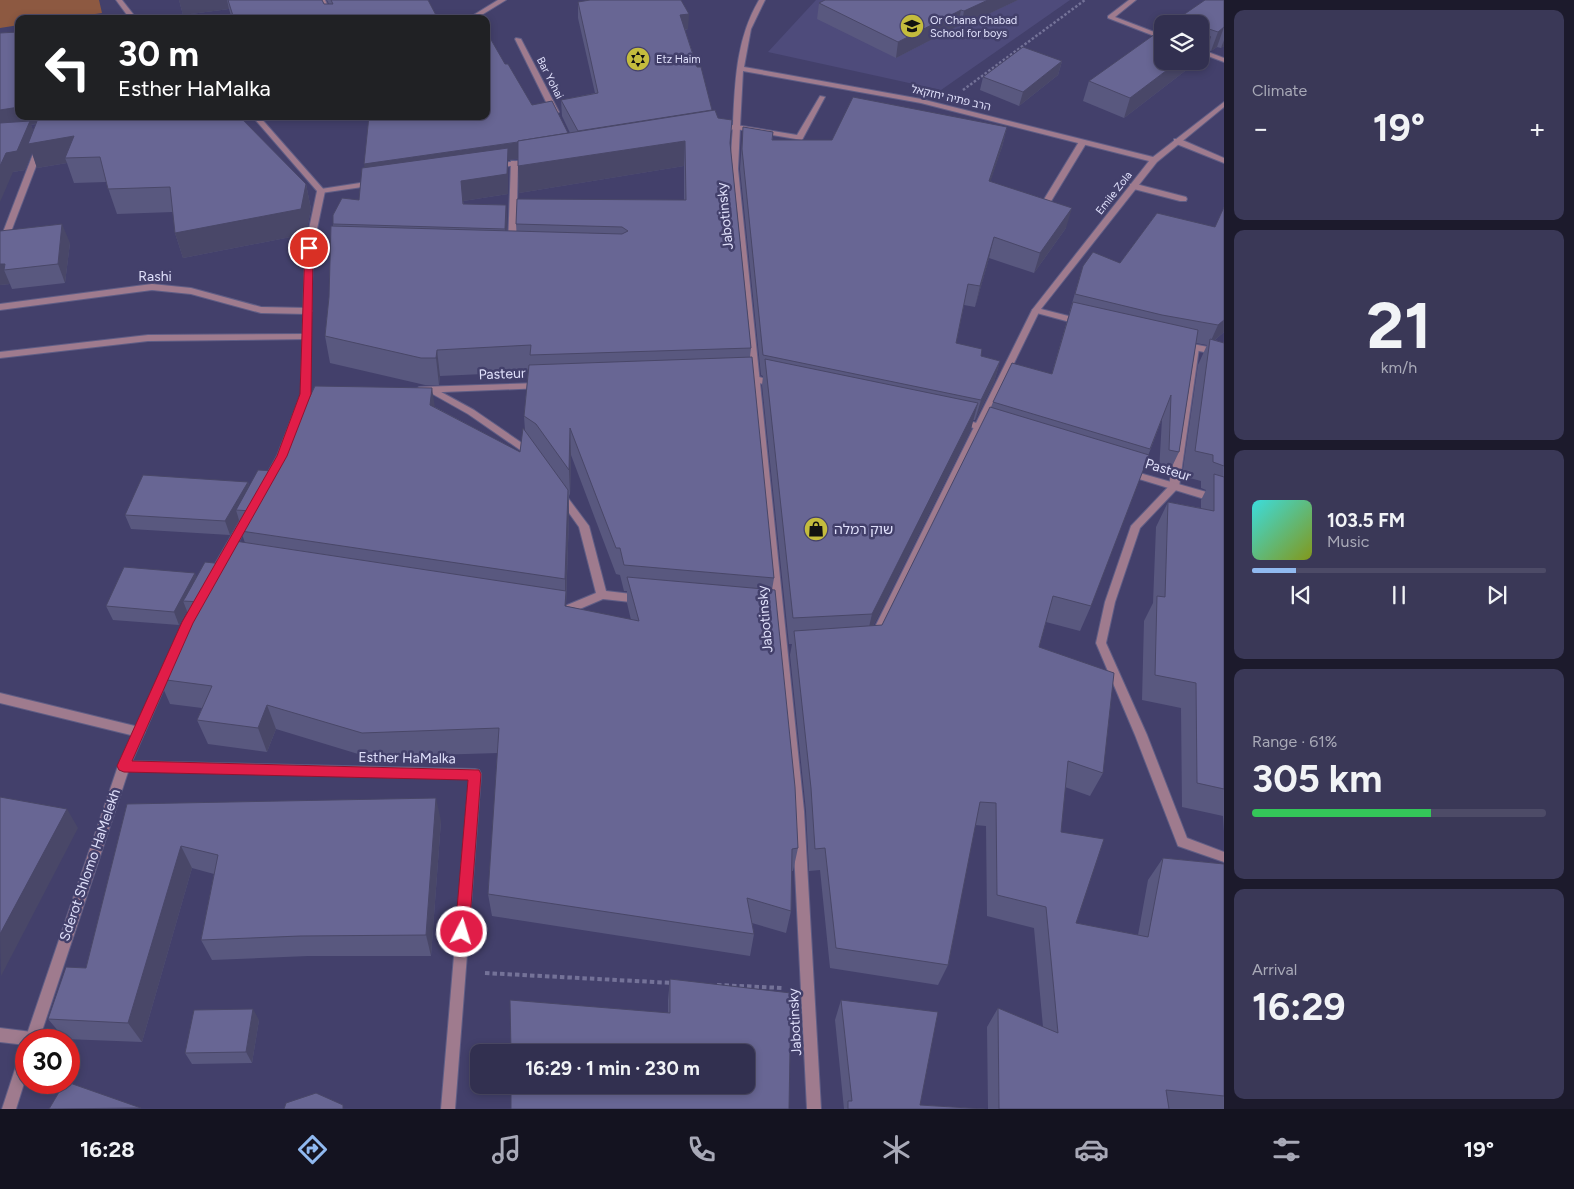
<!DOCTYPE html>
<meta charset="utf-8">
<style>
body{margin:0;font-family:Figtree,"Noto Sans Hebrew",sans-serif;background:#3a3857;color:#f1f3f6;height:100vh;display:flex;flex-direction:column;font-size:19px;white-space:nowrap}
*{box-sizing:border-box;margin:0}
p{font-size:16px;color:#a8a9b7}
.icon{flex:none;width:28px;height:28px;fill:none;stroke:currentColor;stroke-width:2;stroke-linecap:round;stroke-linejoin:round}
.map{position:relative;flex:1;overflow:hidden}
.sheet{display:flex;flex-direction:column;gap:10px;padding:10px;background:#1c1a2c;width:350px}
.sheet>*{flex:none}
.guide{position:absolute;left:15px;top:15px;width:475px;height:105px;border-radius:10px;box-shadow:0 2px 8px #0003,0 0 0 1px #4d4b67;background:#202124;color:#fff;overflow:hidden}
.tools{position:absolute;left:1154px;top:15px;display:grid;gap:10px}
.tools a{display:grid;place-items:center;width:55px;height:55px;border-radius:10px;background:#323050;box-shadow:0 2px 8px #0003,0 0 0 1px #4d4b67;font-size:25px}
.speed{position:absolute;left:15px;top:1029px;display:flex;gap:10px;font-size:25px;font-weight:700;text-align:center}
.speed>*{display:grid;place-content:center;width:65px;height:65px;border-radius:50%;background:#323050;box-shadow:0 2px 8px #0003,0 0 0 1px #4d4b67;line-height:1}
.speed .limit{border:8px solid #d22;background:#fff;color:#111}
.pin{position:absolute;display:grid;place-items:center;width:42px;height:42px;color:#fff;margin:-21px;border:2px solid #fff;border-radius:50%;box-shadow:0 1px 5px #0007}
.me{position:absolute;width:55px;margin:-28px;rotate:5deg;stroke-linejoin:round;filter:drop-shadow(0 0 4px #0008)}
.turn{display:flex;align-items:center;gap:18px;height:105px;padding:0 20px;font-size:22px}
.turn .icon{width:65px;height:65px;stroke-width:2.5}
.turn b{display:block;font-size:35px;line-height:42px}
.big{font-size:38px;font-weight:700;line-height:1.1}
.sheet .widget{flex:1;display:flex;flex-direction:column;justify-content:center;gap:8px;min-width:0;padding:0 18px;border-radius:10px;background:#3a3857}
.sheet .dial{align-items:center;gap:0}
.dial b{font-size:65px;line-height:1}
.song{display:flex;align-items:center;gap:15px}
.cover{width:60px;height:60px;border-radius:8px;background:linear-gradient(135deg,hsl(180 70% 55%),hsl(70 70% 35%))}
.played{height:5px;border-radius:2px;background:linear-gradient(90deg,#90b9f0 15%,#4d4b67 15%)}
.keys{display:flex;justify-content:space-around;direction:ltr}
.heat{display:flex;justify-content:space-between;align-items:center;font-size:28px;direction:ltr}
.charge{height:8px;border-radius:4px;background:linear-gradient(90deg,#34c759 61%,#4d4b67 0)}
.trip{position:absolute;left:470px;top:1044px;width:285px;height:50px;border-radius:10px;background:#323050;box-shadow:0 2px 8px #0003,0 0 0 1px #4d4b67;font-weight:700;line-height:50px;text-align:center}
.tab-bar{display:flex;height:80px;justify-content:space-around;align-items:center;background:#141320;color:#a8a9b7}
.tab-bar .icon{width:35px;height:35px}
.tab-bar .on{color:#90b9f0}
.tab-bar b{font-size:22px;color:#f1f3f6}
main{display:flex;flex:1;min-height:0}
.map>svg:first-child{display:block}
</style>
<main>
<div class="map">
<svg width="1224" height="1109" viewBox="0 0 1224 1109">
<rect width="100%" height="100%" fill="#43406b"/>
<!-- built -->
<polygon fill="#4e4b7b" points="816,0 1070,0 941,90 768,52"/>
<!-- green -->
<polygon fill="#8d5941" points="0,0 99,0 102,13 61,19 19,19 19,25 0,28"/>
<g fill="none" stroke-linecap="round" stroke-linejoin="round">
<!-- service casing -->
<g stroke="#5f5d85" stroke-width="2">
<g id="service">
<polygon points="498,0 506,0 475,19 467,19"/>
<polygon points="1129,0 1136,0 1115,17 1162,35 1162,39 1108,18 1108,16"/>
<polygon points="1200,49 1224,58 1224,62 1200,53"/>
<polygon points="820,96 825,97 802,140 736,129 732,127 736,125 797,135"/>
<polygon points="1174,139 1180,139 1224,158 1224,163 1174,143"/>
<polygon points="1080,140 1087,142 1050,203 1044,203 1043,201"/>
<polygon points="511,161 514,161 518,163 516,245 512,247 508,245"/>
<polygon points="1130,184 1136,184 1186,197 1187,199 1186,201 1180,201 1130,188"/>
<polygon points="1036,307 1040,310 880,637 879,640 871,640 870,637 1032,310"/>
<polygon points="307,334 310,335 311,337 310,339 148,341 0,358 0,352 148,335"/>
<polygon points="1195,345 1199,348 1179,487 1140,528 1115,602 1106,643 1147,735 1187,838 1224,852 1224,862 1178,846 1135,735 1096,643 1105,602 1131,526 1169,486 1191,348"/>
<polygon points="432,387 474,410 535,452 537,454 535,456 529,456 468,414 429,392 428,390"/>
<polygon points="562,493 565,494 589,526 606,591 640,595 644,596 645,599 644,602 640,603 603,599 568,614 560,614 559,611 560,608 596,593 579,527 557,496"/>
<polygon points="0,1028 32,1032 37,1034 39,1039 26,1040 26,1045 0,1042"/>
</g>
</g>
<!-- pedestrian casing -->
<g stroke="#5f5d85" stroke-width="2">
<polygon id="pedestrian" points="733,125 740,127 738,169 804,811 821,1109 807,1109 792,811 730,169"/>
</g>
<!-- minor casing -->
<g stroke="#5f5d85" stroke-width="2">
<g id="minor">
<polygon points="319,0 325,0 334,19 328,19"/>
<path d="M759 0H765L751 29 744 67 921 99 1153 157 1224 102V107L1157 162 1041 309 1084 320V324L1081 325 1033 312 1032 310 1149 161 921 103 743 71 740 127 736 129 716 132V128L733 125C735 82 736 39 759 0Z"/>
<polygon points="516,38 521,39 559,112 557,113 551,112 515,39"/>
<polygon points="36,146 43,148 4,250 0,252 0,240"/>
<polygon points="529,159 533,161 532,163 496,168 492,166 496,164"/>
<polygon points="373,181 377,183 376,185 321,193 317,191 321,189"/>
<polygon points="306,246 344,247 348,249 344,251 309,250 306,250"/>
<polygon points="152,284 191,288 261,307 308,308 312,311 308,314 261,313 191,294 152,290 0,310 0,304"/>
<polygon points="1182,342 1224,350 1224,356 1179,347 1178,345 1179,343"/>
<polygon points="755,376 779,382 780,384 776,387 755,382 741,383 737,380 741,377"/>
<polygon points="539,383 543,386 542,388 419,393 415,390 419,387"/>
<polygon points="959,418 994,428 996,430 991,433 956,423 954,421 956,419"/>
<polygon points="1129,470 1224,497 1224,505 1126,475 1124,473 1126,471"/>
<polygon points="0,693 139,727 143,729 145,732 143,735 139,737 0,703"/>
<polygon points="124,761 475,769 479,770 481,774 455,1109 441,1109 469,779 124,771 120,769 118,766 120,763"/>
</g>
</g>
<!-- tertiary casing -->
<g stroke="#5f5d85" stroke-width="2">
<g id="tertiary">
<polygon points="116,0 122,0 137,19 130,19"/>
<polygon points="252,116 259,116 325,191 313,248 309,394 287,456 270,485 267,486 262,483 277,456 301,394 305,248 317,191"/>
<polygon points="247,513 252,517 219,577 211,577 210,574 211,571 244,514"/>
<polygon points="197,602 201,603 202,606 178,656 177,659 173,660 169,659 168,656 192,606 193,603"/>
<polygon points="166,668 170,669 171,672 130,766 39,1040 26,1040 26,1042 25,1040 118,766 161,672 162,669"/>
<polygon points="26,1050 26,1077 16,1109 2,1109 19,1057 21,1052"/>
</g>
</g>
<!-- path-far1 -->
<polyline stroke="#747298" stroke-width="2.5" stroke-dasharray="2.5 2" stroke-linecap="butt" points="963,90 1085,0"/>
<!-- path -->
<g stroke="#747298" stroke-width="4" stroke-dasharray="4.5 3" stroke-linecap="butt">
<polyline points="485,973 673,983"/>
<polyline points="717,985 783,988"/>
</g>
<!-- service -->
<use href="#service" fill="#9f7b8e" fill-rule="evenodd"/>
<!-- pedestrian -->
<use href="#pedestrian" fill="#9f7b8e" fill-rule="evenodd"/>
<!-- minor -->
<use href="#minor" fill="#9f7b8e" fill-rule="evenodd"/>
<!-- tertiary -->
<use href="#tertiary" fill="#9f7b8e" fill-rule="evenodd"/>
</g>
<!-- wall -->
<g fill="#59587f" fill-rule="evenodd">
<polygon points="179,0 322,0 324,4 329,4 327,0 428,0 438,19 232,19 229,9 183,15"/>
<polygon points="1018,0 961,27 958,26 896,58 817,19 819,3"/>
<polygon points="1224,0 1224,46 1221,48 1217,47 1211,51 1207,50 1204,57 1200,24"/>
<path d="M578 2 688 29 685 30 712 110 718 118 730 143 751 348 750 357 774 578 772 590 798 848 793 871H792L791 911 786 933 752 923 754 934 750 956 492 916 488 894 498 753 368 757 276 729 267 752 208 744 197 720 202 708 170 704 159 679 191 621 187 611 179 625 113 620 106 606 197 577 223 564 245 543 241 531 242 529 239 520 230 535 131 529 125 515 248 482 249 486 274 471 435 407 520 452 525 431 524 416 528 372 440 376 439 385H425L330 363 325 336 329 297 333 224 359 200 364 168 486 116 505 64 532 105 568 133H570L562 116 561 100 595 93 578 18ZM518 159 519 193 684 166V200L516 224 517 231H507L506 205 464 204 463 201 508 194V160ZM571 455 616 574 620 575 624 591H627V603L631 620 566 606 569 516V494L570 496Z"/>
<polygon points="1062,61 1058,75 1019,106 980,90 983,77"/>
<polygon points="1162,61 1198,61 1124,118 1083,101 1089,81"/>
<path d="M19 116H188L189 119 306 184 311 209 306 234 183 258 175 233 173 212 117 214 106 182 74 183 67 163 37 168 32 153 25 170 13 172ZM36 124 33 131 31 125Z"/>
<polygon points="743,127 773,132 773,140 832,140 1007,127 1002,147 990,181 1066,228 1034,273 989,258 975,307 964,305 956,343 981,356 1000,361 994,382 975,420 973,420 971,429 873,626 882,625 991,407 993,402 1052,373 1077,286 1083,266 1120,263 1157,213 1224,332 1215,340 1224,343 1224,832 1223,816 1182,807 1181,708 1142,700 1144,621 1153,603 1156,527 1168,502 1201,508 1201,500 1206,490 1201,488 1201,481 1182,476 1198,365 1207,345 1196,343 1179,452 1169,473 1159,471 1162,419 1091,606 1080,631 1046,622 1039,647 1103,773 1090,796 1065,787 1061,832 1076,923 1138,935 1148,880 1163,858 1224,864 1224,1109 988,1109 987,1027 998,1008 1043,1027 1034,928 987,916 986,826 975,825 948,965 938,985 830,968 820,870 809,871 806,811 790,655 792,644 789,644 762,385 763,376 761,375 740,169"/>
<polygon points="0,231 70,243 65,283 12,289 10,284 0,285"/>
<polygon points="127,804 441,821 431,956 308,956 212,960 201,940 214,874 192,868 142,1042 65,1039 48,1019 86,968"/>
<polygon points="670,979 789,1109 668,1013 668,1000"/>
<polygon points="841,1000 920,1105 985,1109 844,1109 835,1020"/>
<polygon points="259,1020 252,1063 192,1064 185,1053"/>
</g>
<!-- shaded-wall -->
<g fill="#494768">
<polygon points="179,0 227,0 229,9 183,15"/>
<polygon points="988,0 1018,0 961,27 964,11"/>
<polygon points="961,10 958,26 896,58 898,42"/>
<polygon points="689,14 688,29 679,30 680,15"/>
<polygon points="1224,27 1217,47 1211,51 1218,32"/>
<polygon points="1211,37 1204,57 1200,60 1200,45"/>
<polygon points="1224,40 1224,46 1221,48"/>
<polygon points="1062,61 1058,75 1019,106 1023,92"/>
<polygon points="1179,61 1198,61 1124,118 1130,98"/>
<polygon points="19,107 19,116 39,116 37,123 31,125 37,140 74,136 65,158 67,163 37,168 32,153 25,170 13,172 0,202 0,110"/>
<polygon points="1007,127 1002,147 984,201 989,181"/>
<polygon points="569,135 569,152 508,160 508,194 463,201 465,225 366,181 364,164"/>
<polygon points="685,141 684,166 519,193 518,166"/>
<polygon points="306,184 311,209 306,234 183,258 175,233"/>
<polygon points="506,205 507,225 506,250 505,229"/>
<polygon points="1072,208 1066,228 1034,273 1040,253"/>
<polygon points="62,224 70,243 65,283 58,264"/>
<polygon points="994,237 989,258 975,307 980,286"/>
<polygon points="0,264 5,264 4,270 10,284 0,285"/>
<polygon points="1224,320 1224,332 1209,345 1218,325"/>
<polygon points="437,350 440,376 439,385 436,358"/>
<polygon points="1000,361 994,382 975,420 981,400"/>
<polygon points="432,388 436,415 430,405"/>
<polygon points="978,403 971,429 866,640 872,614"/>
<polygon points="570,428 571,455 570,496 569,470"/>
<polygon points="248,482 252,496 236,510 239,520 230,535 225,521"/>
<polygon points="568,490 569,516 566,600 567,617 565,606 565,579"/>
<polygon points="195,573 201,587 183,601 187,611 179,625 174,612"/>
<polygon points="267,705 276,729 267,752 258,728"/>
<polygon points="436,798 441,821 431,956 426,935"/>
<polygon points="67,809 78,828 1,976 0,934"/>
<polygon points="181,846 192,868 142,1042 128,1023"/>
<polygon points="253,1009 259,1020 252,1063 246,1052"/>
</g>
<!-- building -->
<g fill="#686694" stroke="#494768">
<polygon points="228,0 322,0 324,4 333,4 331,0 428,0 438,19 234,19"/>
<polygon points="590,0 681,0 689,14 680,15 697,67 701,67 712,110 578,131 561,100 598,93 578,2"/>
<polygon points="825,0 988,0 964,11 961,10 898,42 819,3"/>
<polygon points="1205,0 1224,0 1224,27 1218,32 1206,28 1206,34 1211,37 1200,45 1200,24 1170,24"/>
<polygon points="1162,29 1162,61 1179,61 1130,98 1089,81"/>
<polygon points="486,31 505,64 508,64 532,105 552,101 568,133 518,141 518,142 364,164 369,116 486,116"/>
<polygon points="18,32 17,36 19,36 19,107 0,110 0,33"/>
<polygon points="1023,47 1062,61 1023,92 983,77"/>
<polygon points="853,97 1007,127 989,181 1072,208 1040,253 994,237 980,286 968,284 956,343 982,349 981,356 1000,361 981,400 763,355 742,149 743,127 773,132 772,140 832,140"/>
<polygon points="715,110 718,118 732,120 730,143 751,348 530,355 531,345 437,350 436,358 421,358 325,336 329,297 331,226 622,234 628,231 622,227 516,224 517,199 686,200 685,141 518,166 518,141"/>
<polygon points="39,116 188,116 188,119 200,116 239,116 306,184 301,209 175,233 170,187 108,189 100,157 65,158 74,136 28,144"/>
<polygon points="30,121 17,151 6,153 0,166 0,123"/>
<polygon points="508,148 507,174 461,181 463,204 506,205 505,229 333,224 333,215 342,198 359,200 362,168"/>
<polygon points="1224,207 1224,320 1218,325 1162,315 1075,294 1083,266 1093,252 1120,263 1157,213 1215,227"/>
<polygon points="62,224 58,264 4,270 5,264 0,264 0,231"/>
<polygon points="1073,302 1198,330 1179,452 1169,450 1171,395 1150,449 993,402 1012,363 1052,374"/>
<polygon points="1210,339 1224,343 1224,466 1213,462 1213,455 1195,451"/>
<polygon points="752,357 774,578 624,565 620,548 616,548 570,428 569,470 536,424 524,416 529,365"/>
<polygon points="765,359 978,403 872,614 793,618"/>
<polygon points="315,386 432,388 430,405 520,452 523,428 568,490 565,579 241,531 252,511 236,510 258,470 274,471"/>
<polygon points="990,407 1149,455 1091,606 1053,596 1039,647 1114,673 1103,773 1068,761 1061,832 1104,839 1076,923 1148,937 1163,858 1224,864 1224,1096 1166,1090 1169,1109 999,1109 998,1008 1058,1033 1046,907 997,895 996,803 980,802 948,965 836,948 825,848 815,849 811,788 794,631 882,625"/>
<polygon points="1214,474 1224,477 1224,789 1197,783 1196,683 1155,675 1157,596 1165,597 1168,502 1214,511"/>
<polygon points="143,475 248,482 225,521 125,515"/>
<polygon points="235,541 566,591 565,606 639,621 627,577 775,590 795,787 798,848 792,849 791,911 747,898 754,934 488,894 499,728 362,733 267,705 258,728 197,720 212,686 159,679 201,602 183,601 185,598 205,562 223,564"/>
<polygon points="124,567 195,573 174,612 106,606"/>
<polygon points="0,797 67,809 0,934"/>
<polygon points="436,798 426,935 300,936 201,940 218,855 181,846 128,1023 48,1019 66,967 86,968 127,804"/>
<polygon points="670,979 791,993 789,1109 511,1109 511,1085 746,1085 746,1052 511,1052 510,1000 670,1013"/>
<polygon points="841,1000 938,1012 920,1105 985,1109 848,1109 848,1101 852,1101"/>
<polygon points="253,1009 246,1052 185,1053 194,1010"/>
<polygon points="65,1082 67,1082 141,1108 49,1109"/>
<polygon points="316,1093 343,1105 343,1109 284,1109 286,1103"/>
</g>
<!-- route -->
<polygon fill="#e11d48" stroke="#92132f" points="305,246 313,248 311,394 287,456 193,623 132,761 479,770 481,774 469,932 467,937 462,939 457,937 455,932 468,780 124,772 119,770 117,766 182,622 277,456 300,394"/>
<!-- icons -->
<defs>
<g id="school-disc" transform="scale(1.25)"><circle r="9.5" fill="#c4bc3d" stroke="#43406b"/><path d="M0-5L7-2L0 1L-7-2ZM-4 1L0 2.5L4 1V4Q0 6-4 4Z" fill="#111"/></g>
<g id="synagogue-disc" transform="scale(1.25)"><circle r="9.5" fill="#c4bc3d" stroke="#43406b"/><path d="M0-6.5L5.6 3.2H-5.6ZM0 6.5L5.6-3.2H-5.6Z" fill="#111"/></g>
<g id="shop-disc" transform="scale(1.25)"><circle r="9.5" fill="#c4bc3d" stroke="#43406b"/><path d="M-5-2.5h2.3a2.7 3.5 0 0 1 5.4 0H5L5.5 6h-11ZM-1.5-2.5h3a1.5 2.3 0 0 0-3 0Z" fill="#111"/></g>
</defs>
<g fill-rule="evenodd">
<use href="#school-disc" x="912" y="26"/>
<use href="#synagogue-disc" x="638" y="59"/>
<use href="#shop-disc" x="816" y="529"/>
</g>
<g text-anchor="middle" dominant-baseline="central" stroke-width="5" stroke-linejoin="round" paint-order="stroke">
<!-- far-poi labels -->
<g font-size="11" fill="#e0e0fb" stroke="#43406b" text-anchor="start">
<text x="930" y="20">Or Chana Chabad<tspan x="930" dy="13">School for boys</tspan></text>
<text x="656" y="59">Etz Haim</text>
</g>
<!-- far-street labels -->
<g font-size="11" fill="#e0e0fb" stroke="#43406b">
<text transform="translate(550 78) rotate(63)">Bar Yohai</text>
<text transform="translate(951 98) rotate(13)">הרב פתיה יחזקאל</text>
<text transform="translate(1114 193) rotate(-52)">Emile Zola</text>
</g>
<!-- street labels -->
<g font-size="14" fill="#e0e0fb" stroke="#43406b">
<text transform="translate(725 216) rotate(-96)">Jabotinsky</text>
<text x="155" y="276">Rashi</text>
<text transform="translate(502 374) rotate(-2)">Pasteur</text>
<text transform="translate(1168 470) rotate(17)">Pasteur</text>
<text transform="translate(765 619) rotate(-95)">Jabotinsky</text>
<text transform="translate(407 758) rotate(1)">Esther HaMalka</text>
<text transform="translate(90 865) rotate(-71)">Sderot Shlomo HaMelekh</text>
<text transform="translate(795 1022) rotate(-93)">Jabotinsky</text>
</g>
<!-- poi labels -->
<g font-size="14" fill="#e0e0fb" stroke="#43406b" text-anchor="start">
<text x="834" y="529">שוק רמלה</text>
</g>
</g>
</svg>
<div class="tools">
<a><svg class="icon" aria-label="layers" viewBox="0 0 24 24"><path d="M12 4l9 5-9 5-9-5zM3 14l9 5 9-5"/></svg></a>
</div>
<div class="speed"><div class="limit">30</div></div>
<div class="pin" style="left:309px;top:248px;background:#d93025"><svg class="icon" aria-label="arrive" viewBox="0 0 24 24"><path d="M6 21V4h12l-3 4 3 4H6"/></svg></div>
<svg class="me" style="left:462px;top:932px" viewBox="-20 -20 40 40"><circle r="17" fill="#e11d48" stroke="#fff" stroke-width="3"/><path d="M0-11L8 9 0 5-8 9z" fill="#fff"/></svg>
<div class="trip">16:29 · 1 min · 230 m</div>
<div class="guide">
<div class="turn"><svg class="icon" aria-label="left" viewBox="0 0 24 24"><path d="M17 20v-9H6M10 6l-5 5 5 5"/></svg><div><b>30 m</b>Esther HaMalka</div></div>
</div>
</div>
<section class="sheet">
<div class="widget"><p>Climate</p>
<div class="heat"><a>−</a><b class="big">19°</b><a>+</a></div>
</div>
<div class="widget dial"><b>21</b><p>km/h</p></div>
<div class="widget">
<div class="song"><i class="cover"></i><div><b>103.5 FM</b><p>Music</p></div></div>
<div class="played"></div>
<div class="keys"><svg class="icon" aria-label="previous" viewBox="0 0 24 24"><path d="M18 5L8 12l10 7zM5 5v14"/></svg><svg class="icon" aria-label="pause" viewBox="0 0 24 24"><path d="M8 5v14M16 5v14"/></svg><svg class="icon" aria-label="next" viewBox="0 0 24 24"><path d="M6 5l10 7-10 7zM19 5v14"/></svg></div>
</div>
<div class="widget"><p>Range · 61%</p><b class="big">305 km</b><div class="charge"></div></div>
<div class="widget"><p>Arrival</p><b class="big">16:29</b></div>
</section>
</main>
<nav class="tab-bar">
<b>16:28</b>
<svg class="icon on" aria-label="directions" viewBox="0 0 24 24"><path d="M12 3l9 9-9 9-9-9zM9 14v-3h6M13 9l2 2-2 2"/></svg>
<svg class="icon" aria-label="music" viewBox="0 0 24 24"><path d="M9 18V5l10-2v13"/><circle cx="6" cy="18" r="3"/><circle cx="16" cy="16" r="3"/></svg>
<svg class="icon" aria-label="phone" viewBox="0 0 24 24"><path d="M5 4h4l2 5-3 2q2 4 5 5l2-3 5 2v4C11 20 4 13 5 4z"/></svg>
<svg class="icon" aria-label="climate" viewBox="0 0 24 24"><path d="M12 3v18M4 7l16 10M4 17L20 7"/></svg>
<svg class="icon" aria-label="car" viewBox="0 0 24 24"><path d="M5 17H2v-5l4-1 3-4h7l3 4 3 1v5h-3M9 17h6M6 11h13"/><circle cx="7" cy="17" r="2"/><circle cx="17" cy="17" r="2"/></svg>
<svg class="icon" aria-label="filters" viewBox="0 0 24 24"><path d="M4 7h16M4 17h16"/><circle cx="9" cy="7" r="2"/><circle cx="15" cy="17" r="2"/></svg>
<b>19°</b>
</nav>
